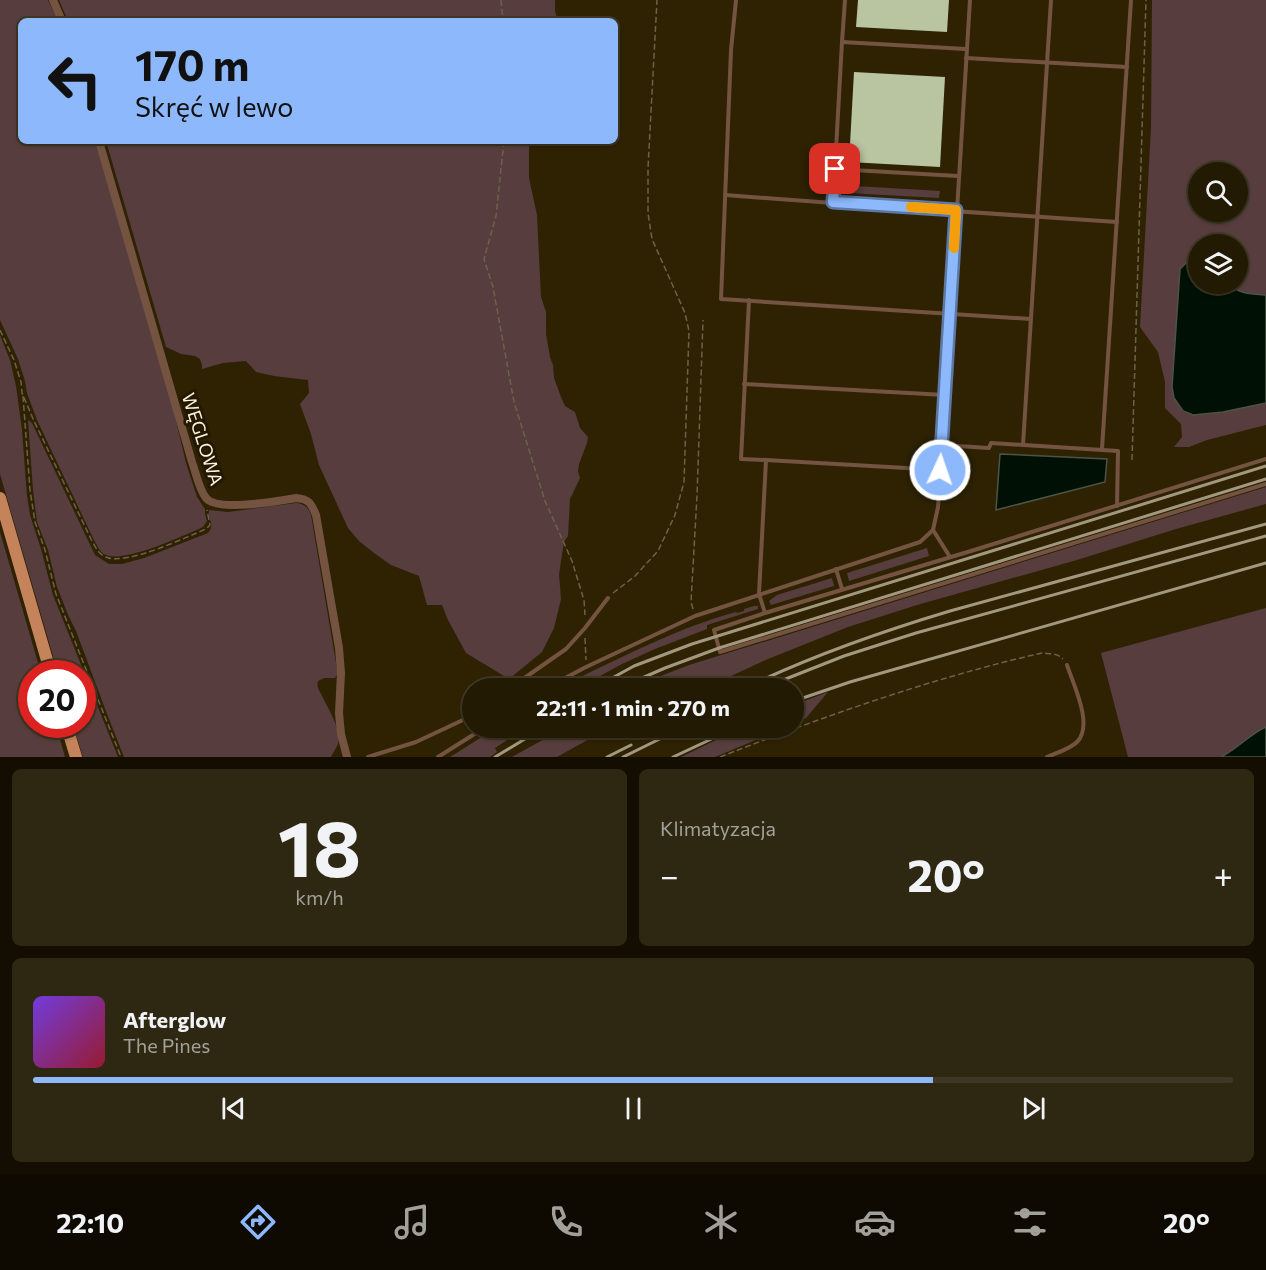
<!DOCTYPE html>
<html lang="pl">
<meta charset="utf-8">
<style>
body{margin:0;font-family:Commissioner,sans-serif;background:#2e2711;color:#f1f3f6;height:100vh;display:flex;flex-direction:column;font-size:22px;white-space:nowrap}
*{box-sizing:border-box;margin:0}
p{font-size:20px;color:#a2a199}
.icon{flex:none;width:33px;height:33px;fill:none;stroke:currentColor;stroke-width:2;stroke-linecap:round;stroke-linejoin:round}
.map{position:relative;height:757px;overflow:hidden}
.drawer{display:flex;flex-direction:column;gap:12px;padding:12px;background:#130e01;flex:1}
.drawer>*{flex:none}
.guide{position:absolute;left:18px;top:18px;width:600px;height:126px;border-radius:9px;box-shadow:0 2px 4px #0004,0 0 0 2px #3f3824;background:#8db9fc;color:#111;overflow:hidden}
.controls{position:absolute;left:1188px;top:162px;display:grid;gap:12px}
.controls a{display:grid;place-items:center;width:60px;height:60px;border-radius:50%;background:#221a02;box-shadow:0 2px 4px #0004,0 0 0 2px #3f3824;font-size:30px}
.speed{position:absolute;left:18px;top:660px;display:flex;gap:12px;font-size:30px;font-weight:700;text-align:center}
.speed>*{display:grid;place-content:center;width:78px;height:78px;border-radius:50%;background:#221a02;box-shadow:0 2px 4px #0004,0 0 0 2px #3f3824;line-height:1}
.speed .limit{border:9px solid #d22;background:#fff;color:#111}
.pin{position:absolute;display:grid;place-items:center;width:51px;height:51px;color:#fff;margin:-26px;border-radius:12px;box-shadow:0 3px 9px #0006}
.me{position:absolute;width:66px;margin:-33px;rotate:3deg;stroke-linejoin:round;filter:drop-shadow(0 0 4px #0008)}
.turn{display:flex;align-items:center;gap:21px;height:126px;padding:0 18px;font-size:27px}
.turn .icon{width:78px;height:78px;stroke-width:2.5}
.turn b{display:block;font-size:42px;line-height:51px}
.big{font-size:45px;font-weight:700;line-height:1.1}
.drawer .widget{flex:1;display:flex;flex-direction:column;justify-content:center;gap:9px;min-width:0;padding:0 21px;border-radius:9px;background:#2e2711}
.drawer .dial{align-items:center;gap:0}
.dial b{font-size:78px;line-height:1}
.song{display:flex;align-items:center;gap:18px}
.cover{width:72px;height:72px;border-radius:9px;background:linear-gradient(135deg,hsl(260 70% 55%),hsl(350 70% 35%))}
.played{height:6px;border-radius:3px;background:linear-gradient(90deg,#8db9fc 75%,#3f3824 75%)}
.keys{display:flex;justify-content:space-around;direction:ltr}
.heat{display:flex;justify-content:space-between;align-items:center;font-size:33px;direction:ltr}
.drawer .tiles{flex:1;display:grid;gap:12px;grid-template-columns:1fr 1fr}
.widget:last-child{grid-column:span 2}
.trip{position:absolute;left:462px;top:678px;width:342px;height:60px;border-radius:30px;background:#221a02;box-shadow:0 2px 4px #0004,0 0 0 2px #3f3824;font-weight:700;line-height:60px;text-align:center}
.dock{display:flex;height:96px;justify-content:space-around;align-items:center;background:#0e0a01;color:#a2a199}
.dock .icon{width:42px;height:42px}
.dock .active{color:#8db9fc}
.dock b{font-size:27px;color:#f1f3f6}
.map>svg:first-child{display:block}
</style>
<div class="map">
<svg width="1266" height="757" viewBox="0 0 1266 757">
<rect width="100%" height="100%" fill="#2e2203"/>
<!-- green -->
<g fill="#573d3e" fill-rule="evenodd">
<path d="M0 0H48L58 21H21V141H96L173 408 186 463 197 497 205 509V514L207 521 203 527C185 535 121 565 104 554 99 551 96 543 93 538L37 420 27 393 25 381 18 359 0 320Z"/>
<polygon points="59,0 555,0 555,11 558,21 68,21"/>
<path d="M1152 0H1266V295C1253 294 1238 294 1229 284H1238V244H1198V266L1192 262 1180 269 1172 387 1174 398 1183 411 1193 415 1223 412 1266 403V425L1207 440 1189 447H1174L1182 437 1181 424 1165 408V382L1158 352 1140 327 1151 128ZM1198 172H1238V212H1198Z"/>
<polygon points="106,141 529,141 529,178 537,215 541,297 546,312 546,334 550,357 553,365 554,378 561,397 565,406 575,412 580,428 588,437 587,443 579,464 578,471 580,478 570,499 568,536 564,542 559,574 561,599 554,628 542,652 509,679 466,653 448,620 442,605 427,605 419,576 391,565 374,553 359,541 348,528 319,465 311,434 300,404 309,393 308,380 274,376 256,372 246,361 223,363 202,369 202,365 200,359 195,356 181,354 166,347"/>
<polygon points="848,178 855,178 855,186 940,191 939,198 847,193"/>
<polygon points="0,335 10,360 16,386 22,430 27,496 30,515 41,549 53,595 118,757 83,757 73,725 82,724 82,674 58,673 0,474"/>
<path d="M28 420 32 423 95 555 109 564H122L144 558 208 533C216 523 207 520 209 510L228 512 296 503C305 504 308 507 311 515L337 669V675L335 678H324L318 681C316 688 320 691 323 698 329 710 342 731 338 744 336 748 333 753 331 757H124L107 714 76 631 69 617 57 587 48 550 37 522 33 490Z"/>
<polygon points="1266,487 1266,504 1176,529 1077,560 917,605 848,627 768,659 705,688 635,688 653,679 689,665"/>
<polygon points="0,532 41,673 32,674 32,724 56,725 65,757 0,757"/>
<polygon points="927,548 929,556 849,581 847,573"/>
<polygon points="832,578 834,586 771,605 769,601 777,595"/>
<path d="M754 606H758V609L707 625V629L655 649 622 664 578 688H558C616 660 674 629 736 612L737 613 744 611V609Z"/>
<polygon points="1266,608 1266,727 1260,730 1239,746 1221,757 1128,757 1101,653"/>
<polygon points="828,692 806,718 794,724 794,705"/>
<polygon points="496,728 526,728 495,748 497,752 490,757 450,757"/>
<polygon points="564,728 609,728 557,757 512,757"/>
<polygon points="741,728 784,728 715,757 681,757"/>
</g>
<!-- water -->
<g fill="#001004" stroke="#4c5447" stroke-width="1.5">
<path d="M1187 262H1192L1198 266V284H1229C1238 294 1253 294 1266 295V403L1223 412 1193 415 1183 411 1174 398 1172 387 1180 269Z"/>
<polygon points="1000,454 1107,459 1105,482 996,510"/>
<path d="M1266 727V757H1221C1237 749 1250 734 1266 727Z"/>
</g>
<!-- building -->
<g fill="#b9c4a1">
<polygon points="858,0 949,0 947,32 856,27"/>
<polygon points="854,72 945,77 940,167 849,162"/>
</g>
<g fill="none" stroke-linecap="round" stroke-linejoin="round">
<!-- path -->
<g stroke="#6d6247" stroke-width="1.5" stroke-dasharray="6 3" stroke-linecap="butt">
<polyline points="501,0 503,21"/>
<polyline points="504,141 496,216 484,259 493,287 514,402 545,501 572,561 584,600 585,615"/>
<path d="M0 330 14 360 21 382 22 393 34 421 91 539C95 546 98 554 106 557 126 566 184 538 206 529L210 525 207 510"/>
<polyline points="23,396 30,490 35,522 45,550 56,594 121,757"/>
<polyline points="1132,460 1146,0"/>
<polyline points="613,593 635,576 658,551 675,515 684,482 689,331 685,313 652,239 648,213 648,168 657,0"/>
<polyline points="693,609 691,602 697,496 703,320"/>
<polyline points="585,638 586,660"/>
<path d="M720 757C825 716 932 678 1042 653 1049 654 1058 653 1063 659"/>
</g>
<!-- lane -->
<g stroke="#745441" stroke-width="4">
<polyline points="736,0 731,50 721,299 1031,319"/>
<polyline points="842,42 845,0"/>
<polyline points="966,49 842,42 833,203 1117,222"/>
<polyline points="966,58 1127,67"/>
<polyline points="835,169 958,176"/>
<polyline points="725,195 833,203"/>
<polyline points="749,300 741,459 766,460 759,594 765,613 714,630 720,652 1266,484"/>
<polyline points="744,384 945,395"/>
<polyline points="942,445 989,448 991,443 1118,451 1117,506"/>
<polyline points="1023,445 1051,0"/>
<polyline points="1102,449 1131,0"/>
<polyline points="766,460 941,470"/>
<polyline points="933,530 950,557"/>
<polyline points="836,569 842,589"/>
<polyline points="765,613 971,551 1266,459"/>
<polyline points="510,688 566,649 585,628 608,598"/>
<polyline points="546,688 586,667 695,616 920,542 933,530 938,507 941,470 970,0"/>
<polyline points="368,757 416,742 465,719 472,714"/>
<polyline points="438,757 484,728"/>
<path d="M1047 757C1056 753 1070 749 1077 742 1094 725 1073 684 1067 665"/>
</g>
<!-- street -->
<g stroke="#745441" stroke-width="8">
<polyline points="53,0 62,21"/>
<path d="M99 141 192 462C196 473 199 489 206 498 217 512 278 501 296 498 309 499 311 503 316 515L339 648 341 673 339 713 341 734 347 757"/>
</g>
<!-- primary -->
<g stroke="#c4835b" stroke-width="12">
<polyline points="0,498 51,674"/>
<polyline points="66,724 76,757"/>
</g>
<!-- rail -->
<g stroke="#a29880" stroke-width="3">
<polyline points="778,682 844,656 916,633 1266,536"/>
<polyline points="594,688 634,666 692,644 1266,466"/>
<polyline points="619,688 665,668 719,648 1266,479"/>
<path d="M745 688C811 656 880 632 950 611L1266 524"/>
<polyline points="794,701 850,682 1266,563"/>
<polyline points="495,757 543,728"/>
<polyline points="607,757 631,745"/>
<polyline points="623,757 682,728"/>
<polyline points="673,757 735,728"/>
</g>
</g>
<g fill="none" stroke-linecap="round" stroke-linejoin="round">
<!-- route casing -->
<g stroke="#5c78a4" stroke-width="15">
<polyline id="route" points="835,169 833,202 956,210 940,470"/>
</g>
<!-- route -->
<use href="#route" stroke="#8db9fc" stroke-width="10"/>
<!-- slow -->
<polyline stroke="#f59e0b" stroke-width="10" points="911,207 956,210 954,248"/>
</g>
<g text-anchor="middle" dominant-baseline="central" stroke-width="6" stroke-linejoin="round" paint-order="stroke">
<!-- street labels -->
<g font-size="18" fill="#fcf4e2" stroke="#241800">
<text transform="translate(203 439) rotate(72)">WĘGLOWA</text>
</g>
</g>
</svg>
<div class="controls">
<a><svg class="icon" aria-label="search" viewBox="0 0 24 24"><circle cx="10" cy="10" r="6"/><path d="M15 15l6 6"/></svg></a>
<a><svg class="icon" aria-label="layers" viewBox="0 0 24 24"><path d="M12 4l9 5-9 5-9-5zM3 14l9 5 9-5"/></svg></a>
</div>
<div class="speed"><div class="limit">20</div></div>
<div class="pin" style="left:835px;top:169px;background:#d93025"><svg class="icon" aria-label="arrive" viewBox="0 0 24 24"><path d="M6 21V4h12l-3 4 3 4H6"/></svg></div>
<svg class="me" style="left:940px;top:470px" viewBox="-20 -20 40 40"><circle r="17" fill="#8db9fc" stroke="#fff" stroke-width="3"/><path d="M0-11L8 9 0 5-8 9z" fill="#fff"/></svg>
<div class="trip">22:11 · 1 min · 270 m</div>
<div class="guide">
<div class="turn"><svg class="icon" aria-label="left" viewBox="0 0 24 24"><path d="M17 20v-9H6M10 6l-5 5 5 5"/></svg><div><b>170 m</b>Skręć w lewo</div></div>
</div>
</div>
<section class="drawer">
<div class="tiles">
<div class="widget dial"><b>18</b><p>km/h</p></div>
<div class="widget"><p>Klimatyzacja</p>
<div class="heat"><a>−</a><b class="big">20°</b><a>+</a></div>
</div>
<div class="widget">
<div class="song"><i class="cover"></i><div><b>Afterglow</b><p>The Pines</p></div></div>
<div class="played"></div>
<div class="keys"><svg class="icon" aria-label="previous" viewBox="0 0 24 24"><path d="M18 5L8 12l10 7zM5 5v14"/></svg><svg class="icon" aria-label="pause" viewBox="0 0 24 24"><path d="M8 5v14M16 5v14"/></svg><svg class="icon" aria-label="next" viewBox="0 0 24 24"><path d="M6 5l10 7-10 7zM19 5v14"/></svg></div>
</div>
</div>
</section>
<nav class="dock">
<b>22:10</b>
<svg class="icon active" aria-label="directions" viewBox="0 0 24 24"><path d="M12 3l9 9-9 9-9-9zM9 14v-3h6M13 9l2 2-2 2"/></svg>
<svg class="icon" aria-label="music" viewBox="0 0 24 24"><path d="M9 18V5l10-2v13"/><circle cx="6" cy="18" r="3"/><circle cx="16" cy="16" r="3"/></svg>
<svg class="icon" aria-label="phone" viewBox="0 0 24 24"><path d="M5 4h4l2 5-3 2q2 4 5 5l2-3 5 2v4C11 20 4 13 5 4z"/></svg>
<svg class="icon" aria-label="climate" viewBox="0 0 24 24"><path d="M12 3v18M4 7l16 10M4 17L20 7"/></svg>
<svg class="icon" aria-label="car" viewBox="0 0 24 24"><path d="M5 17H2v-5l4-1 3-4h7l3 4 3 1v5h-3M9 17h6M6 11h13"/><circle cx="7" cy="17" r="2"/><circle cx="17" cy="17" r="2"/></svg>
<svg class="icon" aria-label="filters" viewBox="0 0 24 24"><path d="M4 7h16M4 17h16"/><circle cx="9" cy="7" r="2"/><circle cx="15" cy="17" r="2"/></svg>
<b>20°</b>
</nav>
